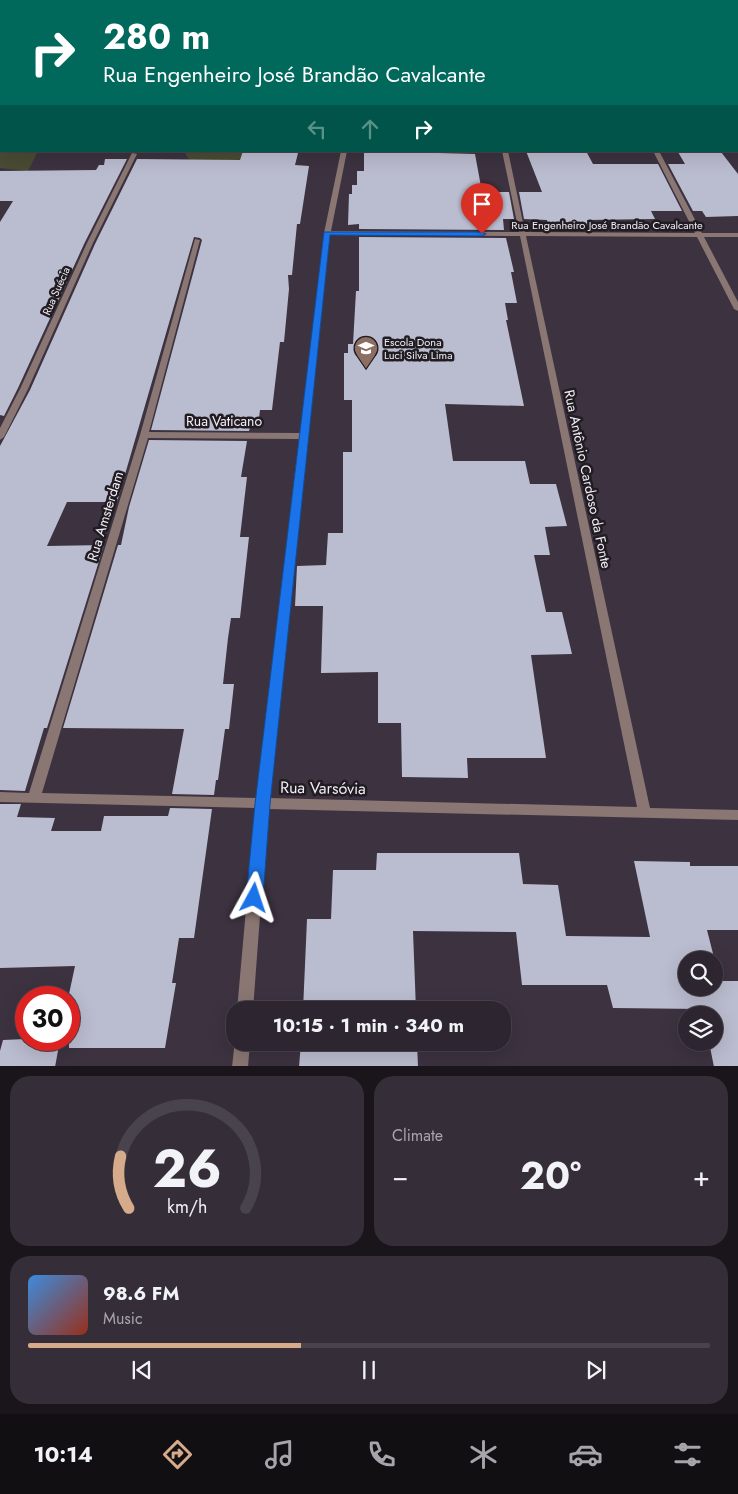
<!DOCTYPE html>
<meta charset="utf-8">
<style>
body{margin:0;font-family:Jost,sans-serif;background:#352e38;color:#f1f3f6;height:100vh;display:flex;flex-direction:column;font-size:19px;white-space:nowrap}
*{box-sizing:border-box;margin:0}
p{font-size:16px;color:#a7a5ab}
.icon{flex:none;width:28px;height:28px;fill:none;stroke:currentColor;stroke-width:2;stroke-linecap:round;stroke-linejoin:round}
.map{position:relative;height:1066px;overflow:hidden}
.drawer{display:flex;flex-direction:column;gap:10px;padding:10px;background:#19151a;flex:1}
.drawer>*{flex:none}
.banner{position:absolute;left:0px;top:0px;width:739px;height:152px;box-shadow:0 5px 20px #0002,0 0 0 1px #48434c;background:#00695c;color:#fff;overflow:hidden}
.fabs{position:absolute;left:678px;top:951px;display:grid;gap:10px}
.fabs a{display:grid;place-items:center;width:45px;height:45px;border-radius:50%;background:#2d2630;box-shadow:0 5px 20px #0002,0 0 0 1px #48434c;font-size:25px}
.speed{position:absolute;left:15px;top:986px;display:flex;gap:10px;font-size:25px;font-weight:700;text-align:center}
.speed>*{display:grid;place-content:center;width:65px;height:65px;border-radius:50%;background:#2d2630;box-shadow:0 5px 20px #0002,0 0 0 1px #48434c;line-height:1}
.speed .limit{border:8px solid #d22;background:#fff;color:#111}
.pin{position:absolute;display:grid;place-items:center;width:42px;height:42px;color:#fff;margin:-51px -21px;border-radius:50% 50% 50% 0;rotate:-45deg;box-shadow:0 0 5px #0007}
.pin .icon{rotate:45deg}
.me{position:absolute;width:55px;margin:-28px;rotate:5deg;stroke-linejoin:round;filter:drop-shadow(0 0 4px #0008)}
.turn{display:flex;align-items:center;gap:18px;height:105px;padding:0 20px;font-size:22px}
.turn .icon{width:65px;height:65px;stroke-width:2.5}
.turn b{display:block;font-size:35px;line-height:42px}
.lanes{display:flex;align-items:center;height:48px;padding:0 20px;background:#0003;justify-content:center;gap:25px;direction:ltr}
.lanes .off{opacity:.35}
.big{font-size:38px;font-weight:700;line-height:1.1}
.drawer .widget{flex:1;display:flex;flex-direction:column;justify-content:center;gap:8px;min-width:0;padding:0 18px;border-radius:20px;background:#352e38}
.drawer .dial{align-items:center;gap:0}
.dial svg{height:130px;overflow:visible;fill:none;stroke:#48434c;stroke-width:7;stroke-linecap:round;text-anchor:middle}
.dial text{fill:#f1f3f6;stroke:none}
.song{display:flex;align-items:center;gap:15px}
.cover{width:60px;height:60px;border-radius:8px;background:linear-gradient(135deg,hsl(210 70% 55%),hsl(10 70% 35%))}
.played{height:5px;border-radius:2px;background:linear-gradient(90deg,#d6ab8b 40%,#48434c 40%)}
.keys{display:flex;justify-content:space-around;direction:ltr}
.heat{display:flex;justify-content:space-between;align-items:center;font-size:28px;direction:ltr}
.drawer .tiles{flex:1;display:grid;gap:10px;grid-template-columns:1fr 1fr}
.widget:last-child{grid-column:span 2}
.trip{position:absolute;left:226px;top:1001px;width:285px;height:50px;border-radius:20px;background:#2d2630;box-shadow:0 5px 20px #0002,0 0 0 1px #48434c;font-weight:700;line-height:50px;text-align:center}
.menu{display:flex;height:80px;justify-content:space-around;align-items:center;background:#120f13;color:#a7a5ab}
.menu .icon{width:35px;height:35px}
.menu .active{color:#d6ab8b}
.menu b{font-size:22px;color:#f1f3f6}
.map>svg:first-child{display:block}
</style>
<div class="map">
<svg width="738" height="1067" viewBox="0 0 738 1067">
<rect width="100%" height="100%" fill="#3c3240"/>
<!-- green -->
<g fill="#4a4b33">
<polygon points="0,0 394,0 394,1 1,1 1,151 38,151 28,171 0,168"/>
<polygon points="184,151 243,151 247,153 244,163 192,165"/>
</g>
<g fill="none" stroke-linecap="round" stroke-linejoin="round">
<!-- river -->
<g fill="#4a758a" fill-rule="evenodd">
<rect x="355" y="0" width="20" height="1"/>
<rect x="0" y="86" width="1" height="16"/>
</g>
</g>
<!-- building -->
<g fill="#babccf" fill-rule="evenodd">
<polygon points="243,151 298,153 295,165 309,166 300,224 297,224 292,275 288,275 289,289 284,342 280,342 272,410 260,410 258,427 250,427 249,431 151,430 202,240 200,238 194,237 117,502 67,502 47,546 104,545 47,728 44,728 25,791 0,790 0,446 30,390 95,244 137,159 240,160"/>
<polygon points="364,151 475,154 482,192 509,192 514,219 503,219 504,230 359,229 359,224 348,225 349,194 352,194 352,185 357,185 357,171 364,171"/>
<polygon points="526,151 586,151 593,164 658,164 682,211 651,211 655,219 587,220 589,226 548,226 547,220 524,219 519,192 542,192"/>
<polygon points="678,152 721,152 738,174 738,216 706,217 702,211 693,211 668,164 685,164"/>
<polygon points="105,159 127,159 85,242 18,388 4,416 0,415 0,222 13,201 0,201 0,171 96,170 99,165 104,165"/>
<polygon points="359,237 506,238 514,272 511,272 517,303 505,303 508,320 506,320 524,406 445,404 453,461 525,461 530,484 556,484 567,526 545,527 550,555 534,555 546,612 562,612 572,654 531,655 546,758 467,758 468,778 402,777 401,723 378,723 378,672 321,673 323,606 295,606 297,566 326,565 328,533 343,533 343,452 352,452 352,400 344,400 344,353 348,353 348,344 353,344 356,291 359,291"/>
<polygon points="149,440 247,441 241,477 247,477 240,537 249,537 240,618 231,618 228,638 223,684 234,684 229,729 225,729 218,780 216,780 214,795 172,794 184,729 63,728 118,545 121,545 129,507"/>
<polygon points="0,804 21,804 17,817 55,818 51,831 101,831 104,816 168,816 170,808 212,809 194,938 179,938 172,983 176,983 165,1048 69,1048 69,994 75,966 0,968"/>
<path d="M377 853H519L523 884 558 885 566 936 650 937 634 861 690 862V866H738V930H707L720 981H738V1067H714L709 1042H714V1015H702L700 1009 613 1008 607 985H522L516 932 413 931 416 1010H303L307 919H331L333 870H376ZM686 960H714V988H686Z"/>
<polygon points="26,1039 60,1040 55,1067 0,1067 0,1051 3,1040"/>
<polygon points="301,1042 417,1042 418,1067 299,1067"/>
</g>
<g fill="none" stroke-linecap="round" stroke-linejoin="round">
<!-- minor -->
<g fill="#8a7672" fill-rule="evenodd">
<polygon points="463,0 467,0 468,1 464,1"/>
<path d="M341 151H347L331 231 519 232 502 151H508L525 232 695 233 653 151H659L702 233H738V237H704L738 302V311L734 309 697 237 526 236 650 808 738 810V820L268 809 253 1010H237L255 808 0 802V792L29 793 140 435 195 239 200 240 149 432 300 433 324 233ZM330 235 520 236 637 807 269 798ZM148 438 299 439 256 798 42 793Z"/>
<polygon points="132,153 137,154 93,243 28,389 4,437 0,440 0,428 20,389 87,243"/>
<polygon points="235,1040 235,1042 250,1042 248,1067 232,1067"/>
</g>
</g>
<!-- route -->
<polygon fill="#1a73e8" stroke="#114b97" points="324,232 482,232 486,234 482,236 330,235 270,804 263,898 260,903 254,905 249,903 246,898 255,804"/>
<!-- icons -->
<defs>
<g id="school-pin" transform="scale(1.25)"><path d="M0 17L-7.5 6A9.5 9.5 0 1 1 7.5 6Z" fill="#8d6e63" stroke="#201c22"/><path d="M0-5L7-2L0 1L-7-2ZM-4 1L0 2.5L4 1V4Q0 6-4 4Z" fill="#fff"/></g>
</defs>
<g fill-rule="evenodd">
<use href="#school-pin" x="366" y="348"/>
</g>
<g text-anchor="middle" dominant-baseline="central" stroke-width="5" stroke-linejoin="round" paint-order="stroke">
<!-- far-street labels -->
<g font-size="11" fill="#f2ecf5" stroke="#201c22">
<text x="607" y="225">Rua Engenheiro José Brandão Cavalcante</text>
<text transform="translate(56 291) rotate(-66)">Rua Suécia</text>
</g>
<!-- far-poi labels -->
<g font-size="11" fill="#f2ecf5" stroke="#201c22" text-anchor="start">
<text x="384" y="342">Escola Dona<tspan x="384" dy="13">Luci Silva Lima</tspan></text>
</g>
<!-- street labels -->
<g font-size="14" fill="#f2ecf5" stroke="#201c22">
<text x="224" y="421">Rua Vaticano</text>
<text transform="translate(588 479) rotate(78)">Rua Antônio Cardoso da Fonte</text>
<text transform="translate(105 516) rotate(-73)">Rua Amsterdam</text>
</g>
<!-- near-street labels -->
<g font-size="16" fill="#f2ecf5" stroke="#201c22">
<text transform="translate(323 788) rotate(1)">Rua Varsóvia</text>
</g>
</g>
</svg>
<div class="fabs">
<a><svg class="icon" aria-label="search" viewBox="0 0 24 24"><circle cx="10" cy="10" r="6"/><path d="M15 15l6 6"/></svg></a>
<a><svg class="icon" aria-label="layers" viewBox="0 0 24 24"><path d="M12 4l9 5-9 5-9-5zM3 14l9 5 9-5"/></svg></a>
</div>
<div class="speed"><div class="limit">30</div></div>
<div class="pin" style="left:482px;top:234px;background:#d93025"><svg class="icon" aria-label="arrive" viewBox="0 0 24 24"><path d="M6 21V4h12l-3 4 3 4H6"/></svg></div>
<svg class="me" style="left:254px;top:898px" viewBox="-20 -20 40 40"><path d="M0-17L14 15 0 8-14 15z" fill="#1a73e8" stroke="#fff" stroke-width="4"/></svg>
<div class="trip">10:15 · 1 min · 340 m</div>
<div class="banner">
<div class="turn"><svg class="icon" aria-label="right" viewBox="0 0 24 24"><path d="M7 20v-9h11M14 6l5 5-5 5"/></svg><div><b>280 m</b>Rua Engenheiro José Brandão Cavalcante</div></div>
<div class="lanes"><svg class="icon off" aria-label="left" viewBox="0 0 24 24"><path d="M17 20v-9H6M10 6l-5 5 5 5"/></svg><svg class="icon off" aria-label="ahead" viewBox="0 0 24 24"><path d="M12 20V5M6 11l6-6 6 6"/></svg><svg class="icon" aria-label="right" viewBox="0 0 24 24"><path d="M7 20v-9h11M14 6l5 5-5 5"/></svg></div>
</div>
</div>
<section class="drawer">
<div class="tiles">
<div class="widget dial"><svg viewBox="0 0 100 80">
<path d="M14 69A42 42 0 1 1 86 69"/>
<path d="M14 69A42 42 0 0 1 9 37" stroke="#d6ab8b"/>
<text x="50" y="56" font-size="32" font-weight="700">26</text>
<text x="50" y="72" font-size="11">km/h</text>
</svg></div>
<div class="widget"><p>Climate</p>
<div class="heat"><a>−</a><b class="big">20°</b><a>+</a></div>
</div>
<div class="widget">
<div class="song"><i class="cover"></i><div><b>98.6 FM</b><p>Music</p></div></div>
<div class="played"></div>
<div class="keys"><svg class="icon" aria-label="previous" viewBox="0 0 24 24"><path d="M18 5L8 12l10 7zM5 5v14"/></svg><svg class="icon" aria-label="pause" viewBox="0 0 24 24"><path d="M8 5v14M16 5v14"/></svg><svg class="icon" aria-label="next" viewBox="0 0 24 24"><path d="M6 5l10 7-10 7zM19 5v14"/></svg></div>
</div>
</div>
</section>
<nav class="menu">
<b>10:14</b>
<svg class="icon active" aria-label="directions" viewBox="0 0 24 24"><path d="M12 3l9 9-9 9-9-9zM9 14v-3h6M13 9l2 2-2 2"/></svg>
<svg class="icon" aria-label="music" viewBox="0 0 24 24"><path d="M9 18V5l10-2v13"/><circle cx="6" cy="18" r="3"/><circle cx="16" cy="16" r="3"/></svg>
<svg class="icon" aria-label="phone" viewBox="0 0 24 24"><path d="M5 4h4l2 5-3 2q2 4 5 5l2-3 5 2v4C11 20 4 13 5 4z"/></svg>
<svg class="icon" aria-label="climate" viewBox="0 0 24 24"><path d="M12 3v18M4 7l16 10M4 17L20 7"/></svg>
<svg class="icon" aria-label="car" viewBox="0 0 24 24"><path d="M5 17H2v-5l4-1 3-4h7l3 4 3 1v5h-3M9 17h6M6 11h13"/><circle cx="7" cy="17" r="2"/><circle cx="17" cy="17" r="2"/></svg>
<svg class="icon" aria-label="filters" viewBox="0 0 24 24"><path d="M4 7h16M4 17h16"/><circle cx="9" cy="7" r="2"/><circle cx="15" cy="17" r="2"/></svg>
</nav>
